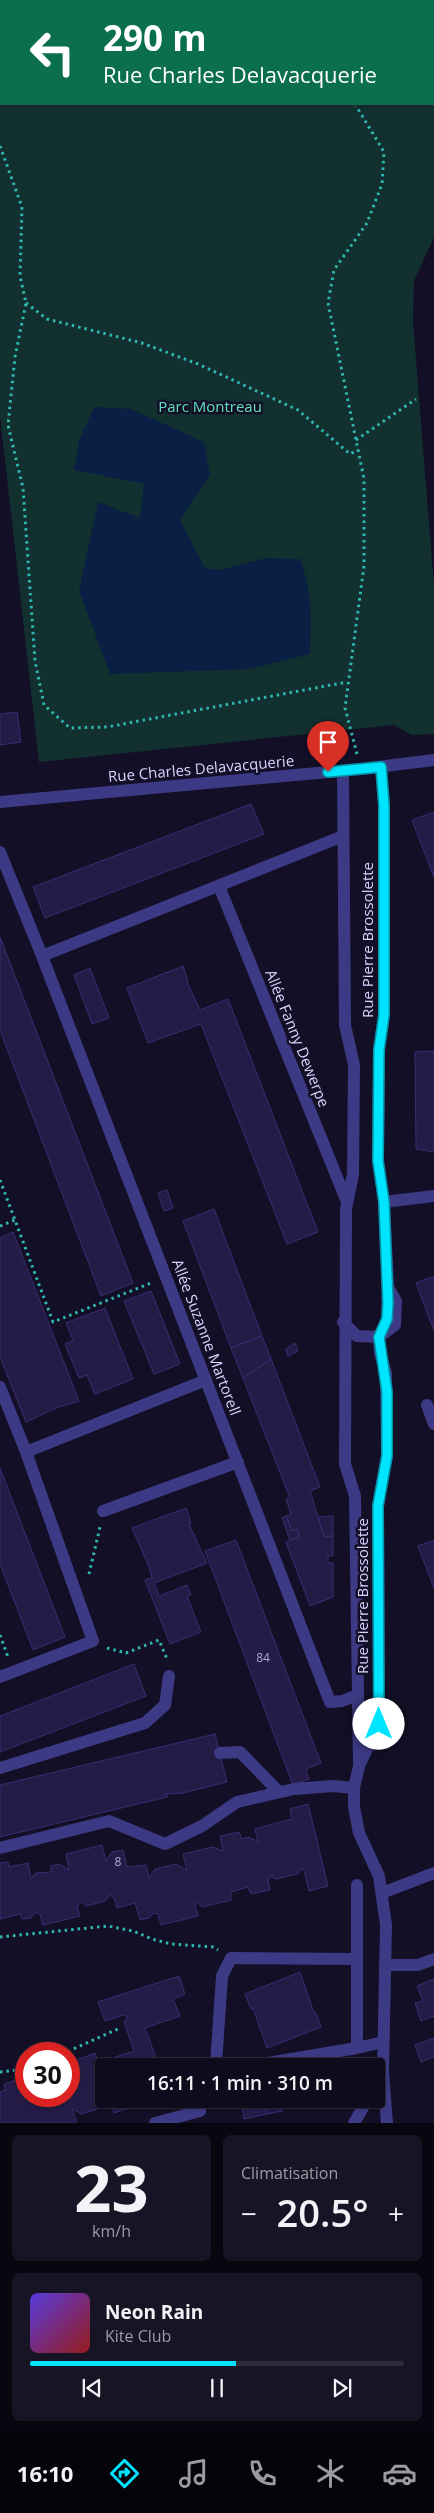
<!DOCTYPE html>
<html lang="fr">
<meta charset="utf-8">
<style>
body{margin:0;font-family:"Open Sans",sans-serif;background:#171425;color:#f1f3f6;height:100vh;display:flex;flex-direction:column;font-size:19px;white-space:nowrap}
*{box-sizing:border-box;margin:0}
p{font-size:16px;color:#9b9ba3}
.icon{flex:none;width:28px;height:28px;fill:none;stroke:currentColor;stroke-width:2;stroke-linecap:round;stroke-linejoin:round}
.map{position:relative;height:2123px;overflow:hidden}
.side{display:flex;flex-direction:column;gap:12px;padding:12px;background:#08060f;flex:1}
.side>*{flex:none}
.hud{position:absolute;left:0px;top:0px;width:435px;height:105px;box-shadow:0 1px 4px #0004,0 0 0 1px #2e2b3b;background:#0b6e4f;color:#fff;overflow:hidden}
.speed{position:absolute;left:15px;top:2042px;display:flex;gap:10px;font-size:25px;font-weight:700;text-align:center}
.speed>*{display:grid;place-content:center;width:65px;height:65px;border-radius:50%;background:#0e0b1c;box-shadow:0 1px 4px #0004,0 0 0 1px #2e2b3b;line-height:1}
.speed .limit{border:8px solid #d22;background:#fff;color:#111}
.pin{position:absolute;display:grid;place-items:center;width:42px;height:42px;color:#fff;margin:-51px -21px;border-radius:50% 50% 50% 0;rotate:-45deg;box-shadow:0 0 5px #0007}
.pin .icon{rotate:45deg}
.me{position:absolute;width:55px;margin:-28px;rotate:0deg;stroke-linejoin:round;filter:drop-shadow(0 0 4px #0008)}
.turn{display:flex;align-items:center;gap:18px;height:105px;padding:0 20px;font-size:22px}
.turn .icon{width:65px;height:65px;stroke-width:2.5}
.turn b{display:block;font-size:35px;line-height:42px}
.big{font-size:38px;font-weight:600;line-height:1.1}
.side .tile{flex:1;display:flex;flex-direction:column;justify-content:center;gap:8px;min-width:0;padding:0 18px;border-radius:8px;background:#171425}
.side .dial{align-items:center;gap:0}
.dial b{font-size:65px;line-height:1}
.song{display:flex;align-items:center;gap:15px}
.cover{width:60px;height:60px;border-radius:8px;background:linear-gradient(135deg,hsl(250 70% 55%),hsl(0 70% 35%))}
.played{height:5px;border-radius:2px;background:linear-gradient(90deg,#00e5ff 55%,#2e2b3b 55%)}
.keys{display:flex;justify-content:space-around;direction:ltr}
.heat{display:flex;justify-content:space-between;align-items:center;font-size:28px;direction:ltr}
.side .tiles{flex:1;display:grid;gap:12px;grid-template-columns:1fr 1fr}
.tile:last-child{grid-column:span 2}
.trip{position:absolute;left:95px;top:2058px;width:290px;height:50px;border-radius:5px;background:#0e0b1c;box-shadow:0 1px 4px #0004,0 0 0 1px #2e2b3b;font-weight:600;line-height:50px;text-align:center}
.tabs{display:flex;height:80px;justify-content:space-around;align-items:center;background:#06040b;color:#9b9ba3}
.tabs .icon{width:35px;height:35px}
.tabs .selected{color:#00e5ff}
.tabs b{font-size:22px;color:#f1f3f6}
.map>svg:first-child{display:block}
</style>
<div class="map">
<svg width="434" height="2123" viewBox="0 0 434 2123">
<rect width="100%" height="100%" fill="#130f26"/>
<!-- green -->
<path fill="#12302f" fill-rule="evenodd" d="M0 0H434V237L414 281 413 322 434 586V734L412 735 394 725 39 762 0 416ZM1 1H434V104H1Z"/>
<!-- water -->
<path fill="#0a1f44" d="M94 407 131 409 204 442 210 475 180 520 205 568 220 570 266 558 300 559C313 594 311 617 310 654L250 669 110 674 79 591 98 502 140 518 144 484 74 470 79 441Z"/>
<!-- building -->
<g fill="#241b47" stroke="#3b2d73">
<polygon points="17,712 21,742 0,745 0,714"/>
<polygon points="251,804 264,834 45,918 33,887"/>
<polygon points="434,812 434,877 412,820"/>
<polygon points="0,937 133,1283 101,1296 0,1030"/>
<polygon points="183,966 188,981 187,982 200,1010 228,999 318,1232 287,1244 201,1024 148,1043 127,988"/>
<polygon points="90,968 109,1018 92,1024 74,975"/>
<polygon points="434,1051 434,1152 416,1149 415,1052"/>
<polygon points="167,1190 173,1208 164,1211 158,1193"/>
<polygon points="214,1209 262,1336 231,1348 183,1221"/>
<polygon points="13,1232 79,1401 56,1408 26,1422 0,1357 0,1238"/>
<polygon points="434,1276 434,1331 416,1283"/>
<polygon points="151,1291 180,1364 154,1374 124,1301"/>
<polygon points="105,1308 133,1379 95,1394 87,1375 79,1378 65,1344 73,1340 66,1323"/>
<polygon points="262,1336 271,1359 243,1378 231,1348"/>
<polygon points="295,1343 298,1351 288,1356 286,1349"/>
<polygon points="271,1359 320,1487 310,1491 324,1536 333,1536 333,1556 328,1556 328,1563 333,1563 333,1597 310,1606 286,1542 300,1537 297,1529 292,1531 286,1516 291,1514 286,1499 290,1498 243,1378"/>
<polygon points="0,1468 65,1637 33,1650 0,1564"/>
<polygon points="186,1508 191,1523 189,1524 207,1563 154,1583 159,1596 187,1585 191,1595 187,1596 201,1632 170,1644 145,1580 152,1578 149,1567 132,1528"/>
<polygon points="286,1516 292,1531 297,1529 300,1537 290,1540 282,1518"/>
<polygon points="333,1516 333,1536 324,1536 318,1517"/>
<polygon points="236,1540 321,1763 306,1769 309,1779 293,1785 205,1551"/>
<polygon points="434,1540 434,1588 418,1546"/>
<polygon points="134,1664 146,1696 0,1752 0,1716"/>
<polygon points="215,1734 227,1782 183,1793 166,1794 167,1797 0,1837 0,1785"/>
<polygon points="308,1804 328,1886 309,1891 304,1870 301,1869 298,1874 276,1879 270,1876 268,1881 270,1890 251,1894 248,1887 231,1892 231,1900 202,1907 197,1902 195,1906 198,1916 161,1925 158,1914 154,1913 149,1918 140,1920 135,1903 117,1908 114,1898 110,1895 105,1901 86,1906 81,1902 77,1906 80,1916 43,1925 40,1914 36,1912 31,1918 22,1919 20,1914 0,1919 0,1863 8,1862 9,1867 28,1863 31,1878 36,1873 51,1872 51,1866 59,1864 69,1870 66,1854 102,1845 106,1861 112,1852 123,1850 127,1867 146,1865 149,1878 155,1869 176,1864 187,1870 183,1854 213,1847 223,1851 220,1836 239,1832 242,1839 249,1837 258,1842 255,1829 292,1819 290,1809"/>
<polygon points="300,1972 314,2013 316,2013 321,2027 267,2048 253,2008 251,2009 245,1994"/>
<polygon points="179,1976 185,1994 173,1999 180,2016 145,2028 159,2066 104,2066 104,2099 109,2099 103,2107 82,2114 72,2109 77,2123 0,2123 0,2092 6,2090 4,2084 23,2078 26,2096 69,2096 69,2063 95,2053 99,2064 103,2066 106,2060 134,2051 124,2022 128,2017 123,2015 105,2021 98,2002"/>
<polygon points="434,1979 434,2016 421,2021 415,2003 423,2001 417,1986"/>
<polygon points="434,2038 434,2057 421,2062 415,2045"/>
<polygon points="110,2099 156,2099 114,2113"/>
<polygon points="241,2099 263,2099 267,2114 244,2119"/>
<polygon points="281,2106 282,2111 267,2114 265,2109"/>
</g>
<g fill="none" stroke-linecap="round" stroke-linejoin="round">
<!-- path -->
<g stroke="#2fb8b0" stroke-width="3" stroke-dasharray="2.5 4" stroke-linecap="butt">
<polyline points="303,0 304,1"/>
<polyline points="17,1 17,0"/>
<polyline points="326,1 327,0"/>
<polyline points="0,51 1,49"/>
<polyline points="355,104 384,152 382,184 367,223 334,270 328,303 364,479 364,566 345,708 357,754"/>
<polyline points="0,146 22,207 20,276 26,303 15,357 8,425 23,488 35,661 44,705 70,728 107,727 347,682"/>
<polyline points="26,303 47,319 142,343 198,364 298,410 350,454 358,450"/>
<polyline points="356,440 416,399"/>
<polyline points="0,1180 53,1322 151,1283"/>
<polyline points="0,1226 15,1220"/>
<polyline points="89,1574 100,1527"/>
<polyline points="0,1635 8,1657"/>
<polyline points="107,1648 126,1653 159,1640 167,1659"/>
<polyline points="0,1937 108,1926 133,1931 152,1939 171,1944 213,1947 218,1950"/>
<polyline points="62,2054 120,2028"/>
<polyline points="0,2072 26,2069"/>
</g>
<!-- minor -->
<g stroke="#3d3a85" stroke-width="12">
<polyline points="381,767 384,805 384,1015 379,1050 378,1161 384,1202 388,1286 387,1319 379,1337 380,1354 386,1373 387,1456 378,1505 379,1724 359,1766 354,1788 354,1807 359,1833 379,1876 386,1925 383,2073 387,2123"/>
<polyline points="343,771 345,1025 354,1065 353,1174 346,1209 345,1464 355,1496 359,1762"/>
<polyline points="0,802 361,769 434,760"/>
<polyline points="0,852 42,956 343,836"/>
<polyline points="219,886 347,1202"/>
<polyline points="42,956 330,1702 342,1701 358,1695"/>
<polyline points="384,1202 434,1196"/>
<polyline points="343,1322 357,1336 379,1337 395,1325 396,1301 389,1289"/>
<polyline points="0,1387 26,1452 93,1641 0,1677"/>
<polyline points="427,1405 434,1424"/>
<polyline points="26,1452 206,1380"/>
<polyline points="103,1511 238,1462"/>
<polyline points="220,1753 240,1752 279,1792"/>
<polyline points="0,1768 145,1723 165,1705 169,1676"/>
<polyline points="0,1848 109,1821 165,1844 202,1826 237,1802 294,1789 333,1786 354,1788"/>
<polyline points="382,1893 434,1873"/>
<polyline points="357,1959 357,1885"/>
<polyline points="385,1965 418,1965 434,1959"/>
<polyline points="357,2048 256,2065 216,2064 222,1976 231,1958 357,1959 357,2048 383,2042"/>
<polyline points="155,2123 200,2111"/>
<polyline points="354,2123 368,2099"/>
</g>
</g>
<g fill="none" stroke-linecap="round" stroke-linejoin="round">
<!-- route casing -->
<g stroke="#0095a6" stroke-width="12">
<polyline id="route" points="328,772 381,767 384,805 384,1015 379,1050 378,1161 384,1202 388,1303 387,1319 379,1337 387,1392 387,1456 378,1506 379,1724"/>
</g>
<!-- route -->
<use href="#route" stroke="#00e5ff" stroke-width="9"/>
</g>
<g text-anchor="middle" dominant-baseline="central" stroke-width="5" stroke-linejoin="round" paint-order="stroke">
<!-- number labels -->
<g font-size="12" fill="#aca6d1">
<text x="263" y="1657">84</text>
<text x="118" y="1861">8</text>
</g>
<!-- park labels -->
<g font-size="15" fill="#5fe0c0" stroke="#130f26">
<text x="210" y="406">Parc Montreau</text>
</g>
<!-- street labels -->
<g font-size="15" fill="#d9d4ff" stroke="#130f26">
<text transform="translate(201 768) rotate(-5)">Rue Charles Delavacquerie</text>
<text transform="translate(367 940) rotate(-90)">Rue Pierre Brossolette</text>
<text transform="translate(298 1038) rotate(68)">Allée Fanny Dewerpe</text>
<text transform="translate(207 1337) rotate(69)">Allée Suzanne Martorell</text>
<text transform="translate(362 1596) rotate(-90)">Rue Pierre Brossolette</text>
</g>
</g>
</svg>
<div class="speed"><div class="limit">30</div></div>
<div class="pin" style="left:328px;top:772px;background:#d93025"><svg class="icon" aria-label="arrive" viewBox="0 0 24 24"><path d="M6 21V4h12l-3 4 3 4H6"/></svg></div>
<svg class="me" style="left:379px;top:1724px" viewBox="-20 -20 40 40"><circle r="19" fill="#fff"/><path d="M0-13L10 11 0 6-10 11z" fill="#00e5ff"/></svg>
<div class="trip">16:11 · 1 min · 310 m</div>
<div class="hud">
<div class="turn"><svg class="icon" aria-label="left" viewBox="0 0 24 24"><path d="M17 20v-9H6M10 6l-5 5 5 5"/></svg><div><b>290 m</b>Rue Charles Delavacquerie</div></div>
</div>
</div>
<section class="side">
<div class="tiles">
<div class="tile dial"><b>23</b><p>km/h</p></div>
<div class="tile"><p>Climatisation</p>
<div class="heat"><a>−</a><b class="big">20.5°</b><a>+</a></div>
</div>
<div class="tile">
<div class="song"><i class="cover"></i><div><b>Neon Rain</b><p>Kite Club</p></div></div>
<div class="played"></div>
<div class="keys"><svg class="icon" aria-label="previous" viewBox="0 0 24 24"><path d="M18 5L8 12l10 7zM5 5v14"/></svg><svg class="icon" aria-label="pause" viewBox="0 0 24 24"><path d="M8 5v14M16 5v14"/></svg><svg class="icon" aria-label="next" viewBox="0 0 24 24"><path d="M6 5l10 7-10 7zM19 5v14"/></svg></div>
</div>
</div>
</section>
<nav class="tabs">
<b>16:10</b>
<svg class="icon selected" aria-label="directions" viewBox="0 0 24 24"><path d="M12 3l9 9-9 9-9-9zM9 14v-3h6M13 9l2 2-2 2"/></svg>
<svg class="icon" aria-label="music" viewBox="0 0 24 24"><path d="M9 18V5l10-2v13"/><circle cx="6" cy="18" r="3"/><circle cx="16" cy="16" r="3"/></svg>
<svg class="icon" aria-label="phone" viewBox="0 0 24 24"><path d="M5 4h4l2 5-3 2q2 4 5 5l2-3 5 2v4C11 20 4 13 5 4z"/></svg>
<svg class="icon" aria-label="climate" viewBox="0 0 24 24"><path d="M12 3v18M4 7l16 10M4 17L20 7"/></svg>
<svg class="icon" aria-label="car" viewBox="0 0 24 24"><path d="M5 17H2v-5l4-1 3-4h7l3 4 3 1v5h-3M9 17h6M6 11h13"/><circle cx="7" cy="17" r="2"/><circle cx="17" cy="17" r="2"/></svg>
</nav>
